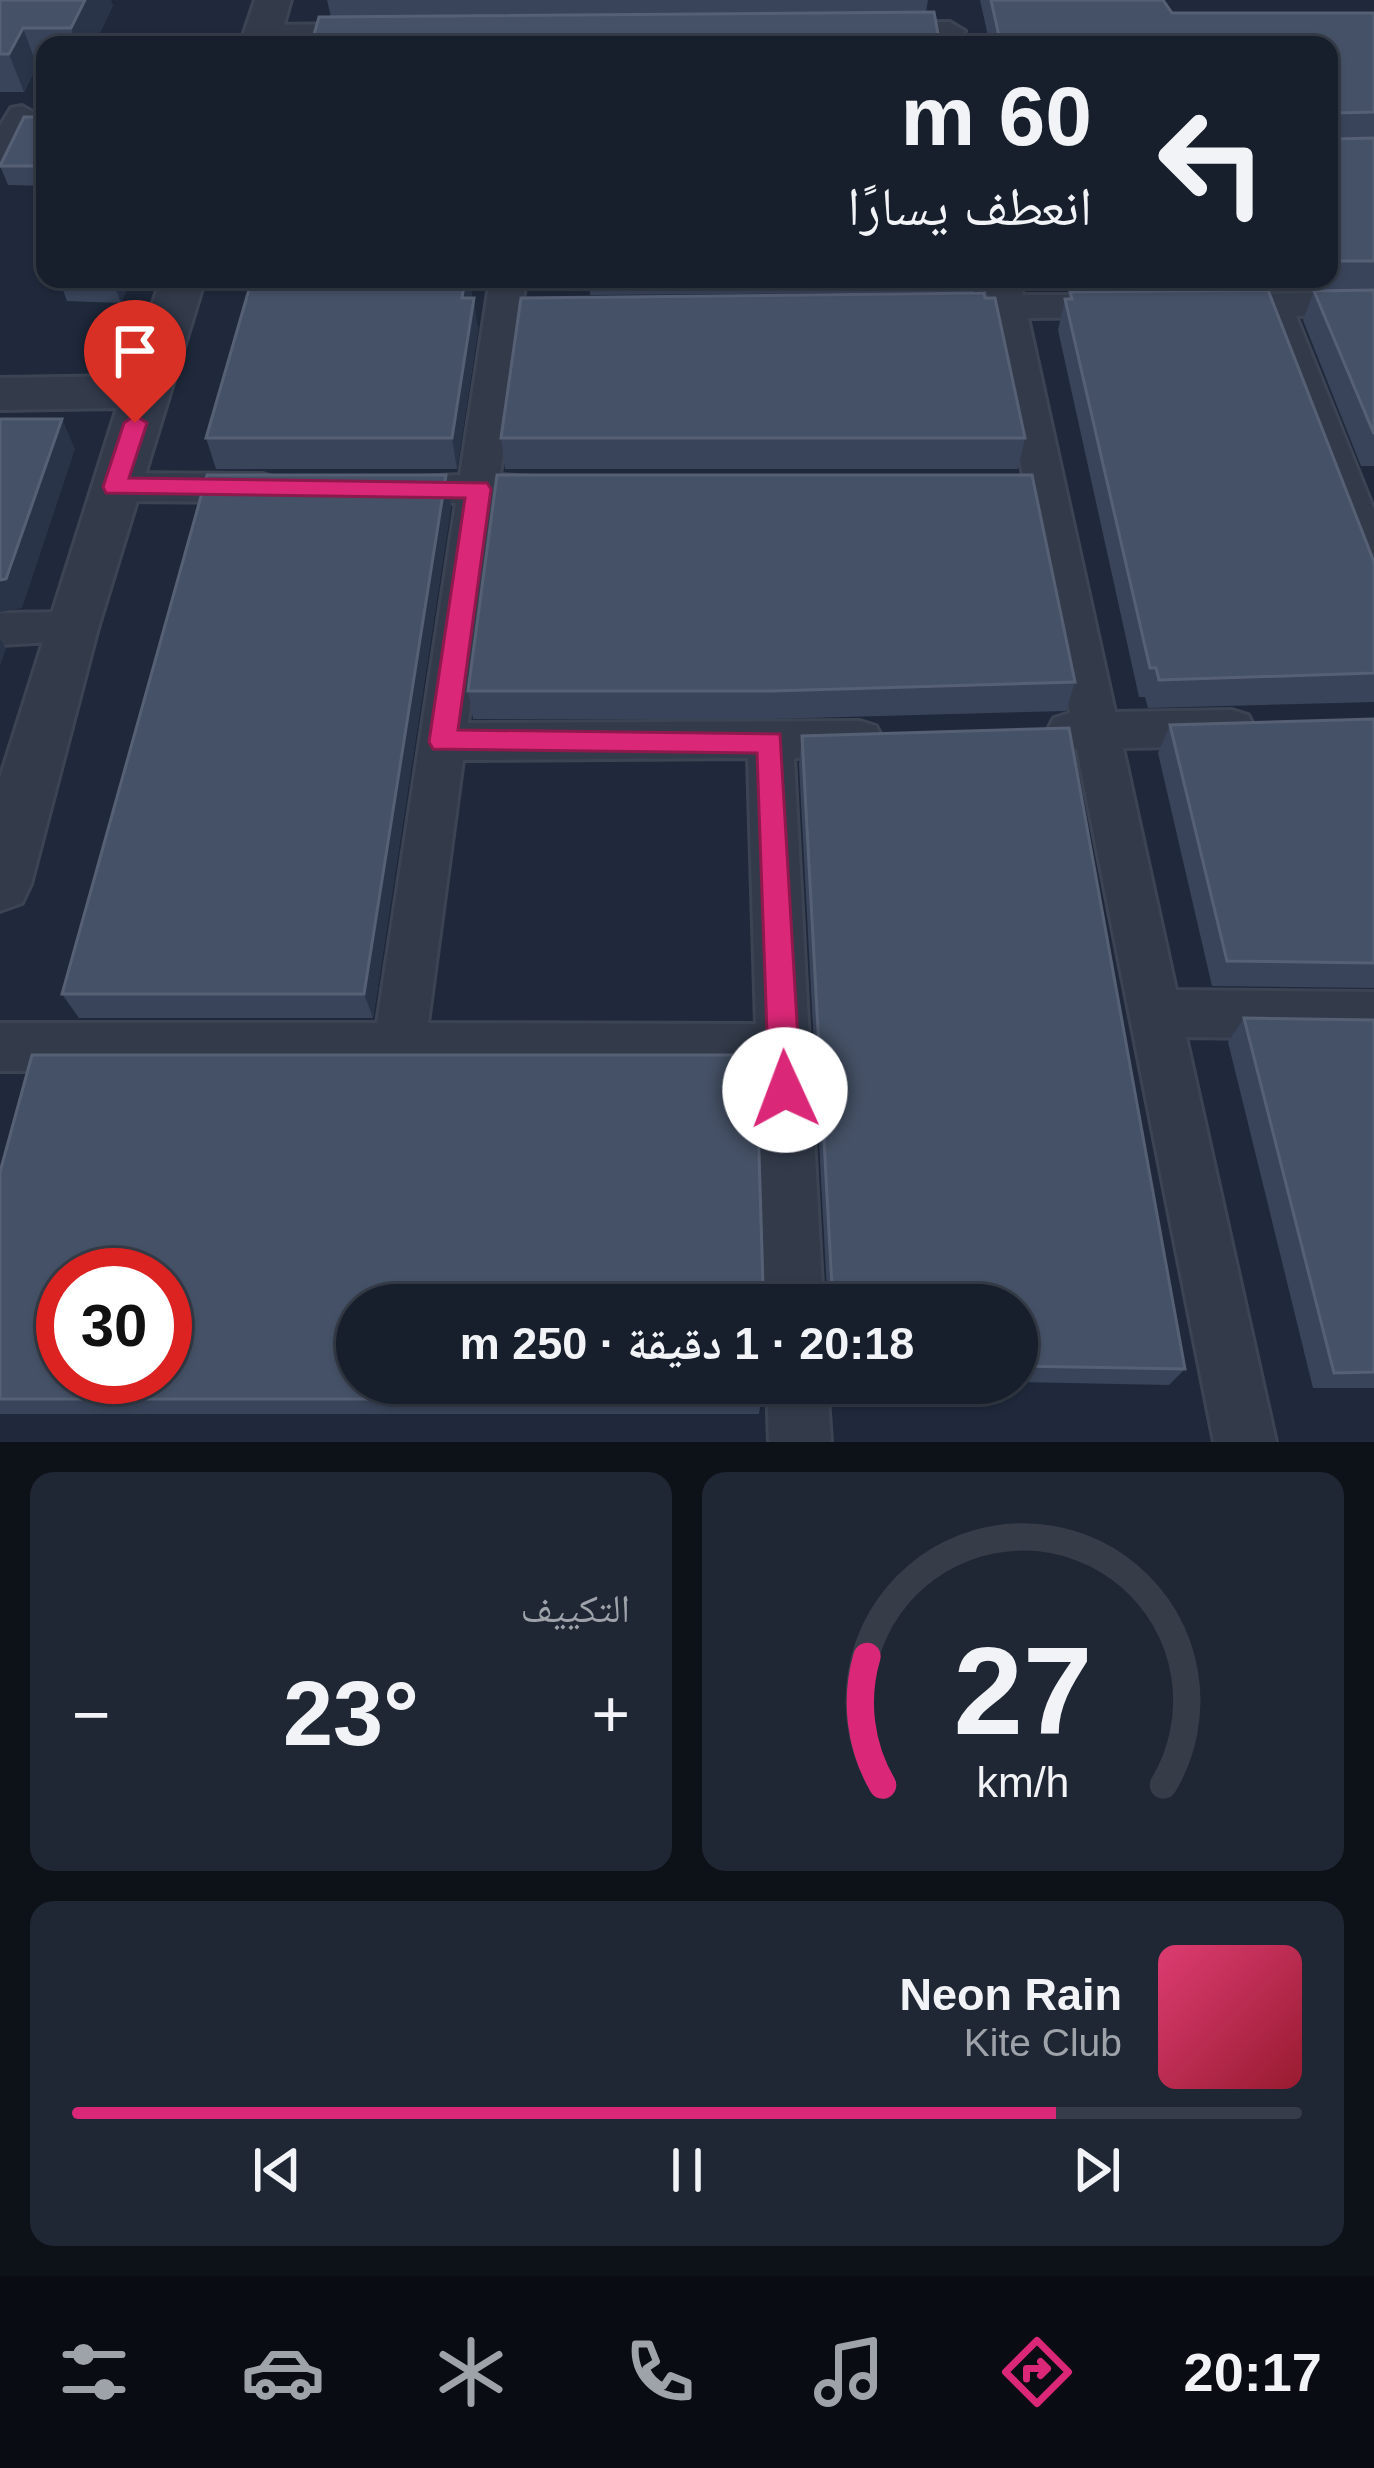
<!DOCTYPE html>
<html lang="ar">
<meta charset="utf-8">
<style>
body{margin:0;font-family:Arial,"Noto Naskh Arabic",sans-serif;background:#202734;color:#f1f3f6;direction:rtl;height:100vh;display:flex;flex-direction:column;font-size:45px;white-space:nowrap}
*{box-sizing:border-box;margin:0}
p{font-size:39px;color:#9ea2a9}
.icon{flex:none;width:66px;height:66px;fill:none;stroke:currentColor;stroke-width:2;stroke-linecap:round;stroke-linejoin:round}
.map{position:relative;height:1442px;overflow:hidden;direction:ltr}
.side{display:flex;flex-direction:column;gap:30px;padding:30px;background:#0d1118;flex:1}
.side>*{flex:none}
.hud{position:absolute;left:36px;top:36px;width:1302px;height:252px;border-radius:24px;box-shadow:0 3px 9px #0004,0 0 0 3px #363d48;direction:rtl;background:#171f2c;color:#f1f3f6;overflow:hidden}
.speed{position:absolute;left:36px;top:1248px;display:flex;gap:24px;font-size:60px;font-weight:700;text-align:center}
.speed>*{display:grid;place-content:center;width:156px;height:156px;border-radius:50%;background:#171f2c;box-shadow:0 3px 9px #0004,0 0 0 3px #363d48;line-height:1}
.speed .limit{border:18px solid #d22;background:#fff;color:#111}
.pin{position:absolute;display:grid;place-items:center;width:102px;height:102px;color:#fff;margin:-123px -51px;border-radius:50% 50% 50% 0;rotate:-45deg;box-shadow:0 0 12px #0007}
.pin .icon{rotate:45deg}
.me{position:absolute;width:132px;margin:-66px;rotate:358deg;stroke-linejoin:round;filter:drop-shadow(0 0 9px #0008)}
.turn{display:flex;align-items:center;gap:42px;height:252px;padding:0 48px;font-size:54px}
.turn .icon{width:156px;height:156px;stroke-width:2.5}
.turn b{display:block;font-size:84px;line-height:102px}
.big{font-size:90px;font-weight:800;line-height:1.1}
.side .tile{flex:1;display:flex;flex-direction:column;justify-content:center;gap:18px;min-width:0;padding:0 42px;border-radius:24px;background:#202734}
.side .dial{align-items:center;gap:0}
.dial svg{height:312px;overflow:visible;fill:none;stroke:#363d48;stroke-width:7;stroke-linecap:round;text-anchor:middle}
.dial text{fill:#f1f3f6;stroke:none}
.song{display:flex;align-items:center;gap:36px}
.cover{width:144px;height:144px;border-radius:18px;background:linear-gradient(135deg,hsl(340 70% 55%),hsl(350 70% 35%))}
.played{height:12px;border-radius:6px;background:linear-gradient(90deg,#db2777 80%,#363d48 80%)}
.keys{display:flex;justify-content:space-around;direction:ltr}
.heat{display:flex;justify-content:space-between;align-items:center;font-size:66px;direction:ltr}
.side .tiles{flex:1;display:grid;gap:30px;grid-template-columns:1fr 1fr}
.tile:last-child{grid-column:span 2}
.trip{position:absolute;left:336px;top:1284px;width:702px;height:120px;border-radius:60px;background:#171f2c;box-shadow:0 3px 9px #0004,0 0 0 3px #363d48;font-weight:800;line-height:120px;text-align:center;direction:rtl}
.tabs{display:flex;height:192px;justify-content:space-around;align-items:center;background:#090c12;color:#9ea2a9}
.tabs .icon{width:84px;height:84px}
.tabs .active{color:#db2777}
.tabs b{font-size:54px;color:#f1f3f6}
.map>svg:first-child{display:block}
</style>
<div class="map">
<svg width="1374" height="1442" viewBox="0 0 1374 1442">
<rect width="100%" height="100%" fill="#1f293b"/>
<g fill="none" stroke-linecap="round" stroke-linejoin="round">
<!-- minor casing -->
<g stroke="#3c4454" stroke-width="6">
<g id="minor">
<polygon points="950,22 965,31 960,37 877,41 862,32 877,23"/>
<polygon points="373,24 383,27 388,33 383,39 262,43 247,34 262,25"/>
<polygon points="22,106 38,115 11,162 0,165 0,126 11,108"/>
<path d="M490 279H526L523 300H579L597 311 579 322 520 323 500 475 570 479 576 489 570 499 496 503 468 723 860 721 876 726 883 739 876 752 860 757 794 758 823 1305H765L758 1072 0 1071V1023H377L456 503 374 499 368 489 374 479 460 475ZM748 758 756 1024 428 1023 463 760Z"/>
<polygon points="984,279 1020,279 1023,295 1125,295 1143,306 1125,317 1028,318 1115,712 1232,710 1248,715 1255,728 1248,741 1232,746 1123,748 1176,990 1374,992 1374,1040 1186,1037 1276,1442 1214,1442 1077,749 1054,744 1047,731 1054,718 1070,713 992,318 968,315 963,307 968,299 988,296"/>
<polygon points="1374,293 1374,315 1296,316 1374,510 1374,577 1359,573 1353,562 1260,316 1215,316 1197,305 1215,294"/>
<polygon points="115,473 262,474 276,478 282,488 276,498 262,502 115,501 101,497 95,487 101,477"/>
<polygon points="71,612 86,616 92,628 86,640 0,645 0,613"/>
<polygon points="767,1383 827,1383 831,1442 769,1442"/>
</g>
</g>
<!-- tertiary casing -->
<g stroke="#3c4454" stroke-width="6">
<g id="tertiary">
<polygon points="255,0 291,0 278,45 240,45"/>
<polygon points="161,279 205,279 98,628 31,884 22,903 0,911 0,778 117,408 0,410 0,378 128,376"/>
</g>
</g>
<!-- minor -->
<use href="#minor" fill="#333b4b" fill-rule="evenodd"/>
<!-- tertiary -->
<use href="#tertiary" fill="#333b4b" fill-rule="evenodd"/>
</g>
<!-- wall -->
<g fill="#39445a">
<polygon points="0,0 113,5 94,45 45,45 45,66 37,66 24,92 0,92"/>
<polygon points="327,0 928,0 926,12 331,17"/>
<polygon points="980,0 1163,0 1172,13 1374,13 1374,290 1268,290 1374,562 1374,702 1148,708 1145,697 1139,697 1058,330 1065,299 1068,299 1070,292 1230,290 1055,291 1052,279 1329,279 1329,45 990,45"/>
<polygon points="45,117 45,186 8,185 0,166"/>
<polygon points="61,279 131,279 121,303 67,301 60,282"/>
<polygon points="252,279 474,279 471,298 478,329 457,469 216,469 206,438"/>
<polygon points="589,279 976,279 973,292 590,295"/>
<polygon points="1374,290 1374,466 1361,466 1303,320 1314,291"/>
<polygon points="501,438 1025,438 1018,469 505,469"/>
<polygon points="451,506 373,1018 79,1018 62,994"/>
<polygon points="1075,682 1066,711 770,719 473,719 468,691"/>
<polygon points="1374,719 1374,988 1212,986 1158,753 1170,725"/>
<polygon points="802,736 1185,1369 1169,1385 1017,1382 1017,1305 357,1305 761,1399 759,1414 0,1414 0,1172 763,1287 827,1292 799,764"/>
<polygon points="1244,1018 1374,1020 1374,1388 1313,1388 1228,1042"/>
</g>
<!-- shaded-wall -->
<g fill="#293449">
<polygon points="85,0 111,0 113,5 94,45 77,45 71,28"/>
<polygon points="23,28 37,66 24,92 9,54"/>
<polygon points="116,279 131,279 121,303 114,284"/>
<polygon points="465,279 474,279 467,329 462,298"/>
<polygon points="474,298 478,329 457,469 452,438"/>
<polygon points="62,419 75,449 22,608 0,612 0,580"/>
<polygon points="446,475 451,506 373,1018 364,994"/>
<polygon points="0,638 6,649 0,666"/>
</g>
<!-- building -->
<g fill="#455166" stroke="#566075" stroke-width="3" fill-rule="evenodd">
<polygon points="0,0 85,0 71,28 23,28 9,54 0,54"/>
<polygon points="991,0 1163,0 1172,13 1374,13 1374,112 1337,113 1337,139 1374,138 1374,261 1329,261 1329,45 1001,45"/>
<polygon points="934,12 940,45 311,45 319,17"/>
<polygon points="24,117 45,117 45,166 0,166"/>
<polygon points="61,279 116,279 114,284 60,282"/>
<polygon points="252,279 465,279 462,298 474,298 452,438 206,438"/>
<polygon points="1268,290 1374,562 1374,673 1159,680 1156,668 1150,668 1065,299 1072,299 1070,292"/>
<polygon points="1374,290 1374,434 1314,291"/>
<polygon points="984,293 985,298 995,298 1025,438 501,438 521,298"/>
<polygon points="0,419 62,419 6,579 0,580"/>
<polygon points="207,475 446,475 364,994 62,994"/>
<polygon points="497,475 1032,475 1075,682 772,691 468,691"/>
<polygon points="1374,719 1374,963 1227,961 1170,725"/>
<path d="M1069 728 1185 1369 1017 1366V1305H357V1383H761V1399H0V1172L32 1055H756L763 1287 827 1292 832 1287 802 736ZM63 1275H165V1377H63Z"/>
<polygon points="1244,1018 1374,1020 1374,1372 1334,1373"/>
</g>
<!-- route -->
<polygon fill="#db2777" stroke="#8e194d" stroke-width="3" points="135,415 147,423 129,478 487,483 491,489 458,730 780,734 801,1090 796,1101 785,1106 773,1101 769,1090 757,753 433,749 429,742 465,498 106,493 103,487 124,423"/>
</svg>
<div class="speed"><div class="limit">30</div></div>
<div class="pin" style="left:135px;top:423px;background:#d93025"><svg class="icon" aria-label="arrive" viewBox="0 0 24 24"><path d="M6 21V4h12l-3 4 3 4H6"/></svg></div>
<svg class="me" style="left:785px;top:1090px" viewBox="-20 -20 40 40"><circle r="19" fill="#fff"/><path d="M0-13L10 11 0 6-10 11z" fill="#db2777"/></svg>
<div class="trip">20:18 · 1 دقيقة · 250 m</div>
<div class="hud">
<div class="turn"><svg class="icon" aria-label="left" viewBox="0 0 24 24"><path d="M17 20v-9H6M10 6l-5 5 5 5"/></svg><div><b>60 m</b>انعطف يسارًا</div></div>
</div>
</div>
<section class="side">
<div class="tiles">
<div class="tile dial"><svg viewBox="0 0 100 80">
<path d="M14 69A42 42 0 1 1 86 69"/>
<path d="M14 69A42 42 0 0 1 10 36" stroke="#db2777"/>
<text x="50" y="56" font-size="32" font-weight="700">27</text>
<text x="50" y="72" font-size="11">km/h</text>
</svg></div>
<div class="tile"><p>التكييف</p>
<div class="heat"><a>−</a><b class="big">23°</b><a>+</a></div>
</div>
<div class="tile">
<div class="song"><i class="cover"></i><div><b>Neon Rain</b><p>Kite Club</p></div></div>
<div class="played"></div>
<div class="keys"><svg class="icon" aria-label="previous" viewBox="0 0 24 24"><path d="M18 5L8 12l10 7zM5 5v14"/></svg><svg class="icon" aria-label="pause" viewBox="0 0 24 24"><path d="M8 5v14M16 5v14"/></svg><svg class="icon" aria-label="next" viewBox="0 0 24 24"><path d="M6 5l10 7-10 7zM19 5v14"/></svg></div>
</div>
</div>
</section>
<nav class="tabs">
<b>20:17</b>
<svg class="icon active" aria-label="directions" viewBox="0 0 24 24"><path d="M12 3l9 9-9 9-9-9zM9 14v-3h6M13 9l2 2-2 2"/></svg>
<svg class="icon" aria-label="music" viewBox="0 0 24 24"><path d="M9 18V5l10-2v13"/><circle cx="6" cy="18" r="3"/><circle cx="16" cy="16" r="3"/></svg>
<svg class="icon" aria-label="phone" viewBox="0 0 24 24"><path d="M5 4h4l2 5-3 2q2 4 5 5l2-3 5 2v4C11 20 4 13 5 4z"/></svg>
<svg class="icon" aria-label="climate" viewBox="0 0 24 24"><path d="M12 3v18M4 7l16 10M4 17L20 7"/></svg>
<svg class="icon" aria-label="car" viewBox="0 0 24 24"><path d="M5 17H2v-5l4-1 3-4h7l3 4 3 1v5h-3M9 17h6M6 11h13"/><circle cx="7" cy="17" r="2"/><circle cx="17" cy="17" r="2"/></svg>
<svg class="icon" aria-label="filters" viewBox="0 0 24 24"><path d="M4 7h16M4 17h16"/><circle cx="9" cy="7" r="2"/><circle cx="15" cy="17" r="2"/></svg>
</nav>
